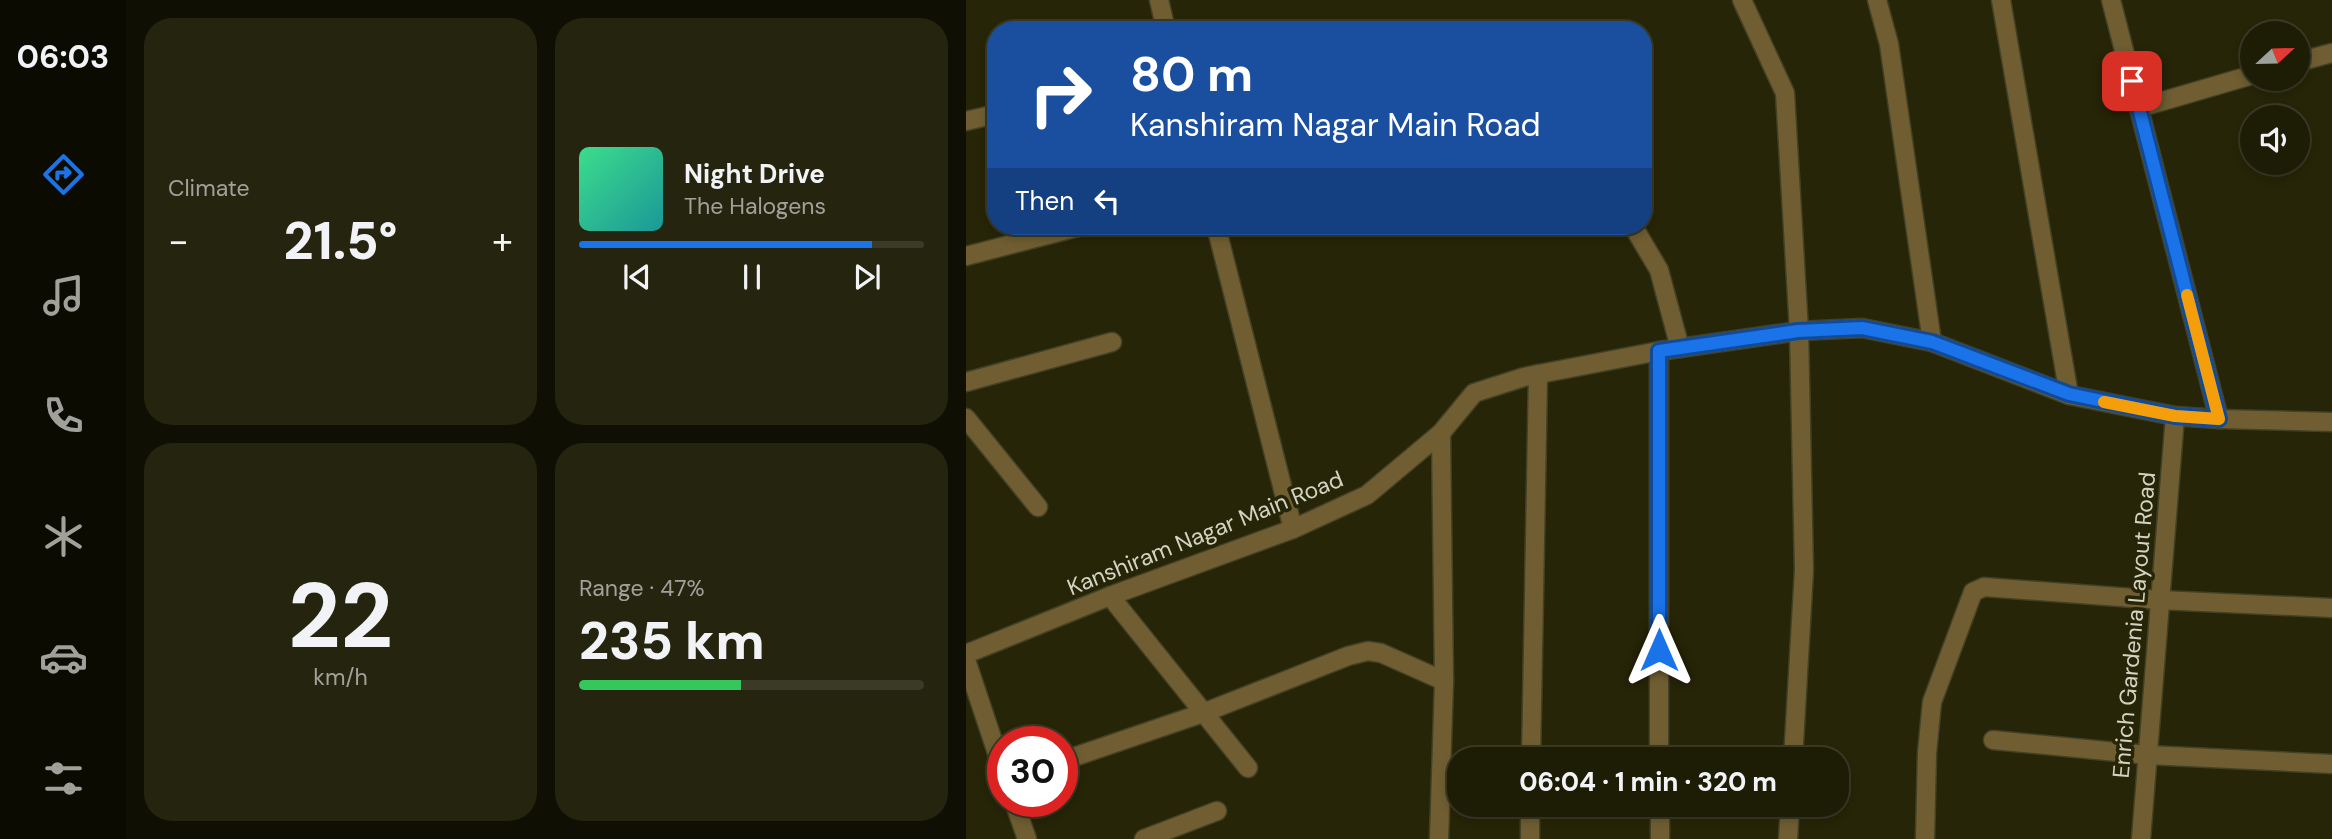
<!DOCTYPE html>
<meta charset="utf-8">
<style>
body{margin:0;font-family:"DM Sans",sans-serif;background:#25250f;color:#f1f3f6;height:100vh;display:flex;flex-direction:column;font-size:26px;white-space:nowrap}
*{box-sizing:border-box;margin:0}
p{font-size:23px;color:#a0a19a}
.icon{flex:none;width:38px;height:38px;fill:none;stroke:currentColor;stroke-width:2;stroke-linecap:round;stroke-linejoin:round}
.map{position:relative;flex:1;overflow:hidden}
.details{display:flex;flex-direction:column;gap:18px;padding:18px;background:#100f03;width:840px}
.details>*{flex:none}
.top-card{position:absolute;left:21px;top:21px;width:665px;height:214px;border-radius:28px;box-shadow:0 4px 10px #0003,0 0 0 2px #3b3a27;background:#1a4fa0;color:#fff;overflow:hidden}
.needle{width:46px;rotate:68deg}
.tools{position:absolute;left:1274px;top:21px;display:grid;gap:14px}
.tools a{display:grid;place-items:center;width:70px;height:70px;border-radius:50%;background:#1d1c05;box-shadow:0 4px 10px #0003,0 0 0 2px #3b3a27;font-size:35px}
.speed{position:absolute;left:21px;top:726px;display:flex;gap:14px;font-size:35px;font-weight:700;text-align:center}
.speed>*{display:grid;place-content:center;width:91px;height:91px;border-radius:50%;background:#1d1c05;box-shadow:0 4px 10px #0003,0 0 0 2px #3b3a27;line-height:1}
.speed .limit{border:10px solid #d22;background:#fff;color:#111}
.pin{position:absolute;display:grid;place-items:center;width:60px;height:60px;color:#fff;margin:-30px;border-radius:14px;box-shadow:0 4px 10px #0006}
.me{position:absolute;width:77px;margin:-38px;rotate:0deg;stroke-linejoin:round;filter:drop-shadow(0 0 5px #0008)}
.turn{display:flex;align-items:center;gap:24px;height:147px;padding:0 28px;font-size:32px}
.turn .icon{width:91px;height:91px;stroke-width:2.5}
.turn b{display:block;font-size:49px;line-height:60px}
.then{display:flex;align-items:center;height:66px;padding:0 28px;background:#0003;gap:14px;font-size:26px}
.big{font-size:52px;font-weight:800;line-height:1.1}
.details .tile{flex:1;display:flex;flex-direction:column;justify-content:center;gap:10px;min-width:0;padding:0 24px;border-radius:28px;background:#25250f}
.details .dial{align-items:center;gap:0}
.dial b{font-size:91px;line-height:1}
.song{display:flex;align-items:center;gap:21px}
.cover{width:84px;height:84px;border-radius:10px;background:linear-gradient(135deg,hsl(150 70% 55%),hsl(180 70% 35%))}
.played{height:7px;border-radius:4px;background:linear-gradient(90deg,#1a73e8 85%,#3b3a27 85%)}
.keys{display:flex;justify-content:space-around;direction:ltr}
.heat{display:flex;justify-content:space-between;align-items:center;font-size:38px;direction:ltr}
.charge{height:10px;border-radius:5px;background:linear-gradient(90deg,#34c759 47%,#3b3a27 0)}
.details .tiles{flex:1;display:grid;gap:18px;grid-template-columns:repeat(2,1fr)}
.trip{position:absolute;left:481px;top:747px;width:402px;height:70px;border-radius:28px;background:#1d1c05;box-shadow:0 4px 10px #0003,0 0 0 2px #3b3a27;font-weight:800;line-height:70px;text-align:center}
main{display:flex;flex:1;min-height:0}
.tabs{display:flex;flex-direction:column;width:126px;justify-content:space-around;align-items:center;background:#0c0b02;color:#a0a19a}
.tabs .icon{width:49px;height:49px}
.tabs .on{color:#1a73e8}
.tabs b{font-size:32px;color:#f1f3f6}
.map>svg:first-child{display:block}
</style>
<main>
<nav class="tabs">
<b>06:03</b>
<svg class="icon on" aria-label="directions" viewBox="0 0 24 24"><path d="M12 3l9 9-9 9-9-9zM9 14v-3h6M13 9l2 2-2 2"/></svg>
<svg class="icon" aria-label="music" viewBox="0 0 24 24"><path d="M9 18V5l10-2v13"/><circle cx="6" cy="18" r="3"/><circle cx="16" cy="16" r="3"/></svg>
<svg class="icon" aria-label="phone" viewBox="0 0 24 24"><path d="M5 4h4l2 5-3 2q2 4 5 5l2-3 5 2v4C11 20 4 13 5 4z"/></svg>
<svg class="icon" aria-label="climate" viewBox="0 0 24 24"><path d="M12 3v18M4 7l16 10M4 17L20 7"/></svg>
<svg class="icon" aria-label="car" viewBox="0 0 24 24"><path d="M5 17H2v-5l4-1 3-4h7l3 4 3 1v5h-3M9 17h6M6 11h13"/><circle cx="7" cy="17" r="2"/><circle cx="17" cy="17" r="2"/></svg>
<svg class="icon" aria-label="filters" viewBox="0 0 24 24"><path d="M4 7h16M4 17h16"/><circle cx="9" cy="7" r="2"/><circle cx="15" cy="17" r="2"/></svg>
</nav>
<section class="details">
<div class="tiles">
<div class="tile"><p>Climate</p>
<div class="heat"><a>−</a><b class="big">21.5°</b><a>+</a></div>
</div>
<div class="tile">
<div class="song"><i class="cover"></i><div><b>Night Drive</b><p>The Halogens</p></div></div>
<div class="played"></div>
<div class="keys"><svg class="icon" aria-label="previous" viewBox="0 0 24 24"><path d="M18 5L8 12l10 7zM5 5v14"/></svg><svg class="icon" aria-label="pause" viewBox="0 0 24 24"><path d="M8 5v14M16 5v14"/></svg><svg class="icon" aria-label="next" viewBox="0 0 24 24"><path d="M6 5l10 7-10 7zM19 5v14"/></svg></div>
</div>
<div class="tile dial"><b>22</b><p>km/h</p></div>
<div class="tile"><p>Range · 47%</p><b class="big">235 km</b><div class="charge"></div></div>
</div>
</section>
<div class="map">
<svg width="1366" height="839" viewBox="0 0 1366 839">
<rect width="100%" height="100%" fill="#272507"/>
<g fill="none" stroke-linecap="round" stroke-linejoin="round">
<!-- minor casing -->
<g stroke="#434125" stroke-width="21">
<g id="minor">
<polyline points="193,0 200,30"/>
<polyline points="776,0 819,93 833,331 838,570 827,760"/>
<polyline points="911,0 923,44 966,342"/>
<polyline points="1035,0 1103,395"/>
<polyline points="1145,0 1253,419"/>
<polyline points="1332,62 1366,53"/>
<polyline points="1173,108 1286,75"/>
<polyline points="0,121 30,114"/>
<polyline points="250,226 327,529"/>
<polyline points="667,226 693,270 714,348"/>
<polyline points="0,256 116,226"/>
<polyline points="693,351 693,760"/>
<polyline points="0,382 146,342"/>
<polyline points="0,418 72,507"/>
<polyline points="144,596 282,768"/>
<polyline points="0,660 37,771"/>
<polyline points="1027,740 1182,755 1366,764"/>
<polyline points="565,760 572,374"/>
<polyline points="96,761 237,713 382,656 402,651 415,653 478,681"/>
<polyline points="48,802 61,839"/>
<polyline points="694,805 694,839"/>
<polyline points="178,839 251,811"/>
<polyline points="473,839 478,681 475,433"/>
<polyline points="564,839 564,805"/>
<polyline points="822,839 824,805"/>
<polyline points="959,839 961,753 966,702 1007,592 1018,587 1194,600 1366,608"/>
<polyline points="1175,839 1209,416"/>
</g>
</g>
<!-- tertiary casing -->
<g stroke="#434125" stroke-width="21">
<polyline id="tertiary" points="0,654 144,596 327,529 401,495 475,433 508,393 558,377 693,351 833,331 896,328 966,342 1103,395 1209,416 1253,419 1366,422"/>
</g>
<!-- minor -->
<use href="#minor" stroke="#705e32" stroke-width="18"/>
<!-- tertiary -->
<use href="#tertiary" stroke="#705e32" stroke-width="18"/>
</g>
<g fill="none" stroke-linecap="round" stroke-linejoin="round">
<!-- route casing -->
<g stroke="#114b97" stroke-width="18">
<polyline id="route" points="693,650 693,351 832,331 896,328 966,342 1103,394 1209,416 1253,419 1166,81"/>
</g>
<!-- route -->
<use href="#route" stroke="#1a73e8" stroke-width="12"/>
<!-- slow -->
<polyline stroke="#f59e0b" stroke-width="12" points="1138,402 1209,416 1253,419 1221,295"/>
</g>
<g text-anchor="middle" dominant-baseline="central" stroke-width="7" stroke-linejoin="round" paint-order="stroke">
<!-- street labels -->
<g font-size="23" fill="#d3d3c2" stroke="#272507">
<text transform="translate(239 533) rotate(-22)">Kanshiram Nagar Main Road</text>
<text transform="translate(1168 625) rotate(-85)">Enrich Gardenia Layout Road</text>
</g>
</g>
</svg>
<div class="tools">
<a><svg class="needle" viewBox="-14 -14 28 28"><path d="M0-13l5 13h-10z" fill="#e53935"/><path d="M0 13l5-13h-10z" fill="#a0a19a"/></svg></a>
<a><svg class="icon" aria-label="sound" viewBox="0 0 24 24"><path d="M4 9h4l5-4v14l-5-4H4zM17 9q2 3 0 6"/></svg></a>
</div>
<div class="speed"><div class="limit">30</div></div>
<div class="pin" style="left:1166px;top:81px;background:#d93025"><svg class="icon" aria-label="arrive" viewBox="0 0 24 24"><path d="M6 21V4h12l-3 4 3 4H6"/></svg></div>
<svg class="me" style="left:693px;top:650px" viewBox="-20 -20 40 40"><path d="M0-17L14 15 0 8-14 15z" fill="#1a73e8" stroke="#fff" stroke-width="4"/></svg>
<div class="trip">06:04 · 1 min · 320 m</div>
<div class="top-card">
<div class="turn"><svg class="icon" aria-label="right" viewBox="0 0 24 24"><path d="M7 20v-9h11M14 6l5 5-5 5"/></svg><div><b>80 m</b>Kanshiram Nagar Main Road</div></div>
<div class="then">Then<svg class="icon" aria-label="left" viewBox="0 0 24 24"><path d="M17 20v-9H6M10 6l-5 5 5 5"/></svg></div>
</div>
</div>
</main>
